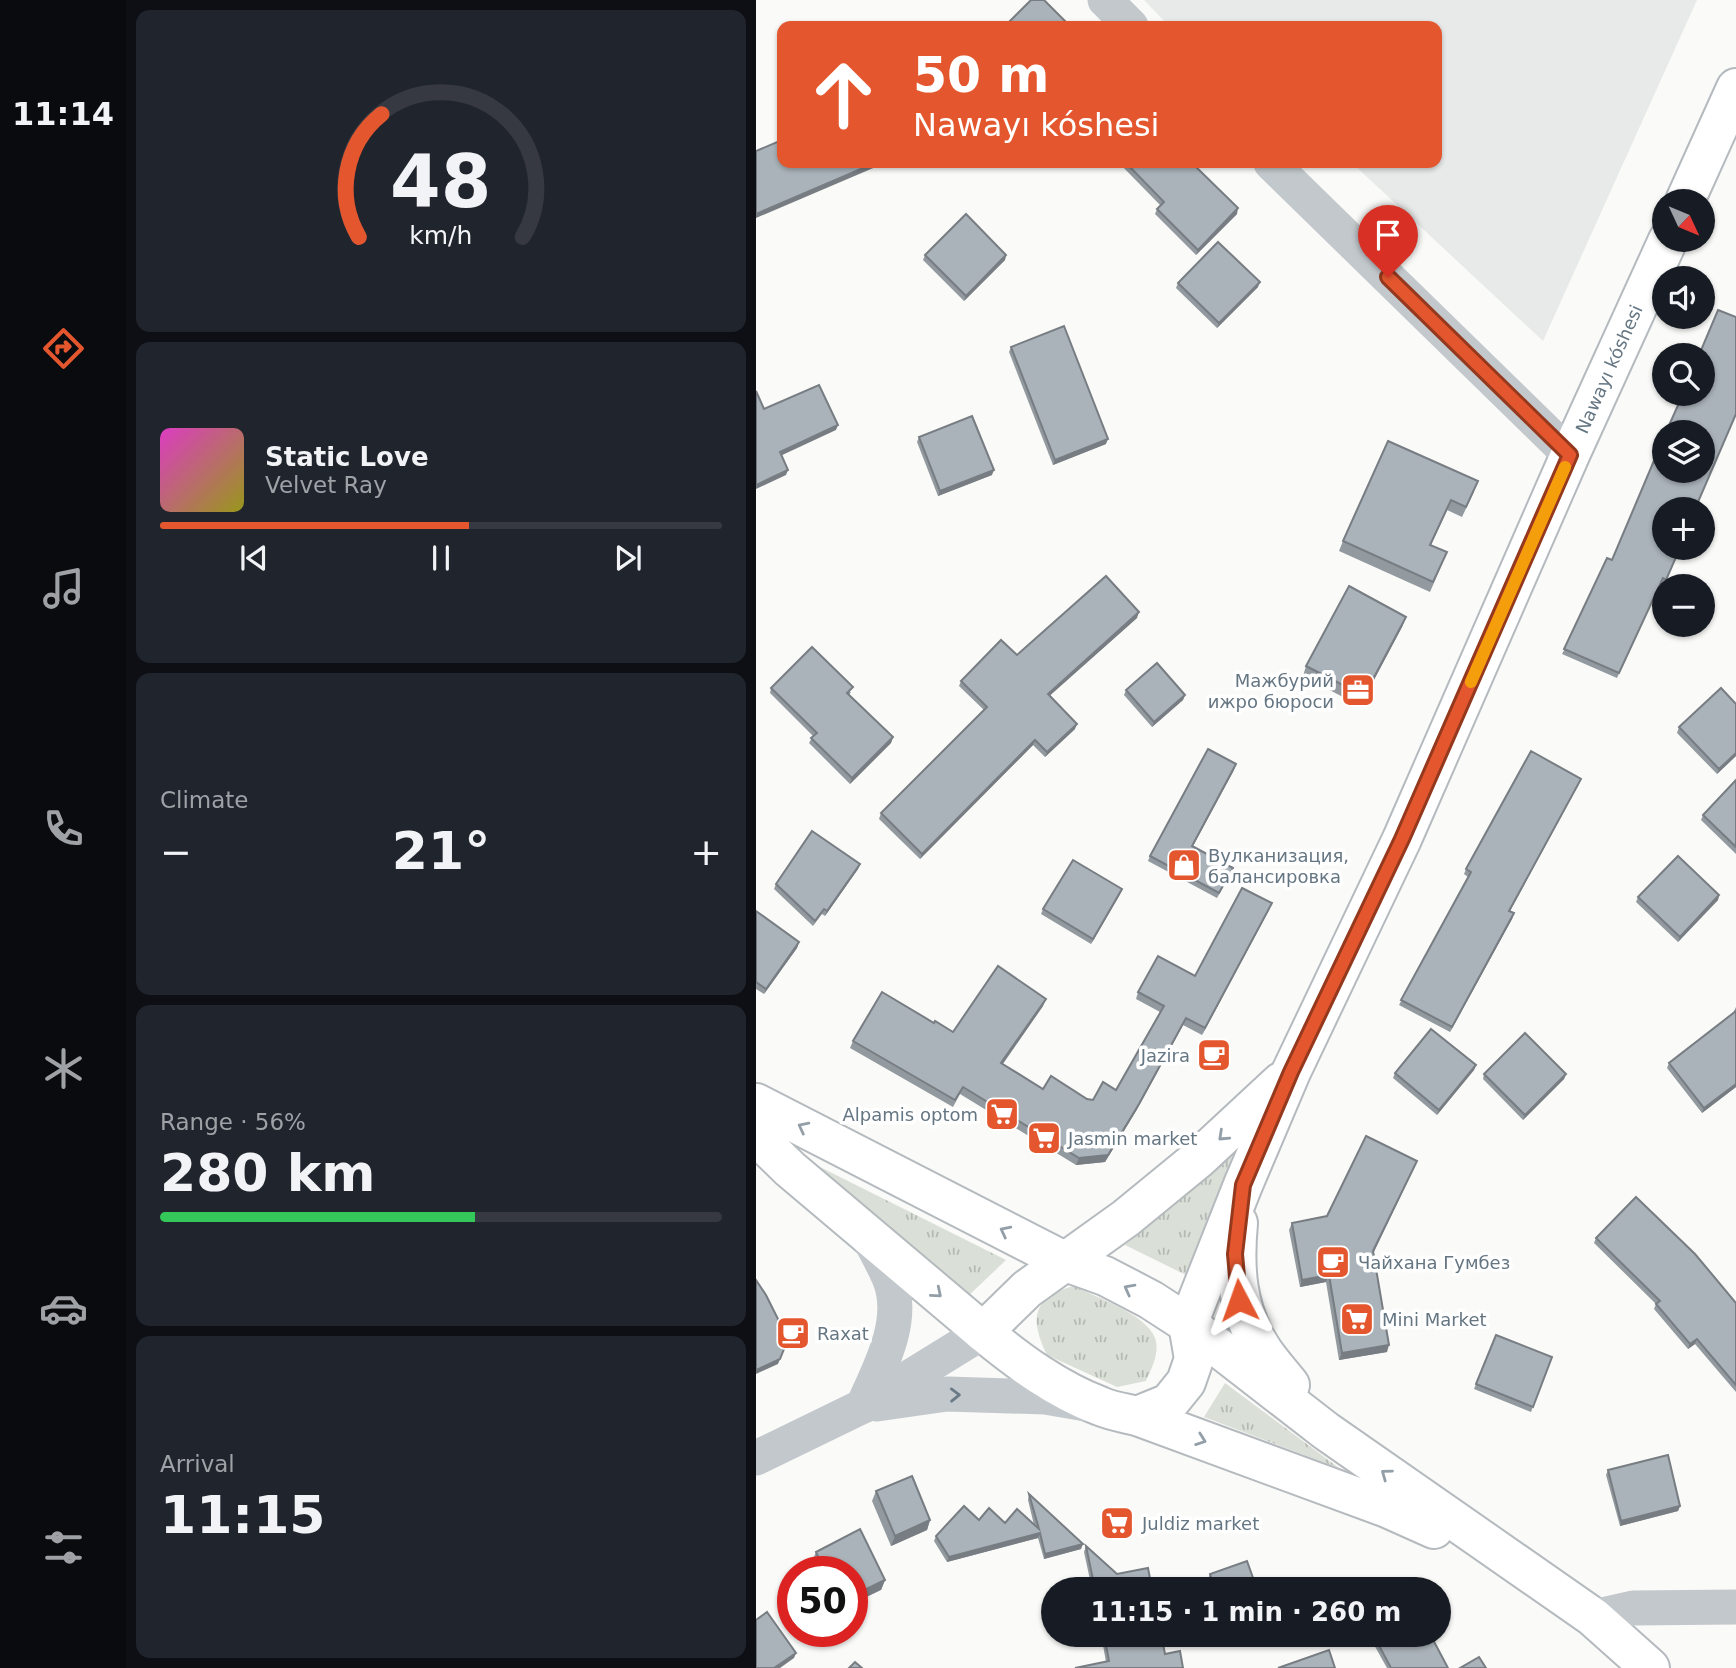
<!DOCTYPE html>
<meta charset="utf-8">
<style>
body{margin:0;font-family:"DejaVu Sans",sans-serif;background:#20242c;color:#f1f3f6;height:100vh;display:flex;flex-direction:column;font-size:26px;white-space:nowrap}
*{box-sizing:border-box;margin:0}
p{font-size:23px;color:#9ea1a6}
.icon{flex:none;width:38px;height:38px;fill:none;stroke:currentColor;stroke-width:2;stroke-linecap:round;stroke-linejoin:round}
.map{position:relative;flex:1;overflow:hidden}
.drawer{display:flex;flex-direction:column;gap:10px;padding:10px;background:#0d0f14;width:630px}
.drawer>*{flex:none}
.guide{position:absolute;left:21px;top:21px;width:665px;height:147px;border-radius:14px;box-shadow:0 2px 5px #0004;background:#e4572e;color:#fff;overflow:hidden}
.needle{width:46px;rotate:134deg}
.buttons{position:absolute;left:896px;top:189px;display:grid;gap:14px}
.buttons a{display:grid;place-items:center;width:63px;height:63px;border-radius:50%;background:#171b24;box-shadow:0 2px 5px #0004;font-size:35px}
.speed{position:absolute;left:21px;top:1556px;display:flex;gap:14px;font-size:35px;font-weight:700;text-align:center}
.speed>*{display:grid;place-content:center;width:91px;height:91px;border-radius:50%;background:#171b24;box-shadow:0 2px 5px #0004;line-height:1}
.speed .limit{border:10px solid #d22;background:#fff;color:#111}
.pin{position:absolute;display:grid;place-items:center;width:60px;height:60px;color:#fff;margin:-72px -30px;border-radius:50% 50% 50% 0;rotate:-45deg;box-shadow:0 0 7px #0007}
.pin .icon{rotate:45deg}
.me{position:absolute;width:77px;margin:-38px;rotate:356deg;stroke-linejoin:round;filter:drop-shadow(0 0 5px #0008)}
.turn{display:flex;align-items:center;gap:24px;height:147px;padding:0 21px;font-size:32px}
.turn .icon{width:91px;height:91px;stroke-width:2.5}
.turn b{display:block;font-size:49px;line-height:60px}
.big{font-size:52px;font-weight:800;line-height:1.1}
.drawer .tile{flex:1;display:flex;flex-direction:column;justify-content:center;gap:10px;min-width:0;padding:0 24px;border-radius:14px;background:#20242c}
.drawer .dial{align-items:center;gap:0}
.dial svg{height:182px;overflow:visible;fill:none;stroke:#363941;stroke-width:7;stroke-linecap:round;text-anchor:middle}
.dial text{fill:#f1f3f6;stroke:none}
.song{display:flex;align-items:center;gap:21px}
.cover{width:84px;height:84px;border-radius:10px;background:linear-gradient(135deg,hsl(310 70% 55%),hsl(60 70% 35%))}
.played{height:7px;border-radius:4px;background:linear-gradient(90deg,#e4572e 55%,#363941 55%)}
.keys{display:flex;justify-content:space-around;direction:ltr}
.heat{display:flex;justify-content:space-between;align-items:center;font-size:38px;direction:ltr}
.charge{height:10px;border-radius:5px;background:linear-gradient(90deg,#34c759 56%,#363941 0)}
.trip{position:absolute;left:285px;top:1577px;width:410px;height:70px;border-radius:35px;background:#171b24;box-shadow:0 2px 5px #0004;font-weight:800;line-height:70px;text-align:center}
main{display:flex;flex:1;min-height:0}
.menu{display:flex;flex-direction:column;width:126px;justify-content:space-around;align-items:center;background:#090b0e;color:#9ea1a6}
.menu .icon{width:49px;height:49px}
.menu .on{color:#e4572e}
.menu b{font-size:32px;color:#f1f3f6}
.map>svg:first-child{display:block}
</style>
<main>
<nav class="menu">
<b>11:14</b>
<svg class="icon on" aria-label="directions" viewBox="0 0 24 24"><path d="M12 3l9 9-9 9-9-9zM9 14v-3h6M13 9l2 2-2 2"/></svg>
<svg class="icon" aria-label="music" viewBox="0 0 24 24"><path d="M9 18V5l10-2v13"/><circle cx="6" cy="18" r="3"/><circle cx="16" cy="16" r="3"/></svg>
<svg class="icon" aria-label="phone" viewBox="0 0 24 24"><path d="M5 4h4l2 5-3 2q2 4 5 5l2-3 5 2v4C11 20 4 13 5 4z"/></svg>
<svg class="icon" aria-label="climate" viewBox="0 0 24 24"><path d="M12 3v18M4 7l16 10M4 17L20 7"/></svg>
<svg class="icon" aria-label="car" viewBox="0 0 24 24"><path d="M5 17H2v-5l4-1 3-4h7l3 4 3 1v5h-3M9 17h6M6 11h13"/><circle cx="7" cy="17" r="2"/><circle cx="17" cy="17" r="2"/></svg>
<svg class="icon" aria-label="filters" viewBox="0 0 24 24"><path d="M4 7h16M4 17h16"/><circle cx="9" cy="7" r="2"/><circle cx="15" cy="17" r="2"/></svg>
</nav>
<section class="drawer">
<div class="tile dial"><svg viewBox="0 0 100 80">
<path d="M14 69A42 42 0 1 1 86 69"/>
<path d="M14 69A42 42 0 0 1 24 15" stroke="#e4572e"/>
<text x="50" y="56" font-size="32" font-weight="700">48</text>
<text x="50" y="72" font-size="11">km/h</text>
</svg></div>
<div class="tile">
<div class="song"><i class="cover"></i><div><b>Static Love</b><p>Velvet Ray</p></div></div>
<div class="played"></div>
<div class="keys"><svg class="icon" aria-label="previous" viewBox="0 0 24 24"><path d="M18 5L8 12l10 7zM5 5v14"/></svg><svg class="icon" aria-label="pause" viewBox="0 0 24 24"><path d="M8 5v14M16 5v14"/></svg><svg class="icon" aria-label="next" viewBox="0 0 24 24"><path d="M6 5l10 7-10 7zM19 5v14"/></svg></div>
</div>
<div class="tile"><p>Climate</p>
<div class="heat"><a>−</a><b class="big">21°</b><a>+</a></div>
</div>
<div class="tile"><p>Range · 56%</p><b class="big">280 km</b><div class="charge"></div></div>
<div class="tile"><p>Arrival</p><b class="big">11:15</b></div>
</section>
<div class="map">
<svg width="980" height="1668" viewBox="0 0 980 1668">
<defs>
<pattern id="grass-tufts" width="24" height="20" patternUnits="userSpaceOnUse" patternTransform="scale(1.75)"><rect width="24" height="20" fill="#dadfd7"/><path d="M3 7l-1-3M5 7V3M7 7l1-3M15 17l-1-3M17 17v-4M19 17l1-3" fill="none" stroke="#b4b9b4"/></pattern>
</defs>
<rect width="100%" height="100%" fill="#fafaf8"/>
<!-- built -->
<polygon fill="#e8e9e9" points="388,0 941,0 787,341 596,163 681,163 681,26 413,26"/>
<!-- grass -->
<g fill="url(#grass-tufts)">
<polygon points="478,1152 430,1275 369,1245"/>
<polygon points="44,1157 250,1260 208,1300"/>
<path d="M317 1286C340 1297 390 1314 399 1338 404 1352 396 1368 390 1381L361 1387 291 1355C274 1319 275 1299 317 1286Z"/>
<polygon points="469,1383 583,1468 448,1417"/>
</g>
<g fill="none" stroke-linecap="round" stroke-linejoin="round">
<!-- major casing -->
<g stroke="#b5babe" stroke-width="42">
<g id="major">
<polyline points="929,201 980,88"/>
<polyline points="0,1103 310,1262 349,1276 395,1300 432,1324 570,1431 837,1617 894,1668"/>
<path d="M0 1136 34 1169 227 1332C262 1361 301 1390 344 1406 355 1411 369 1413 381 1416L631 1508 678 1529"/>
<path d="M482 1223C478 1266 480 1308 504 1346 512 1360 524 1372 534 1385"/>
<polyline points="227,1332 271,1289 370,1218 442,1159 525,1082"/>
<polyline points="381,1416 413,1403 430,1382 438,1359 432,1324 487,1185 535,1072 646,839 814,455 912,240"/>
</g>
</g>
<!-- minor -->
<g stroke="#c3c8cc" stroke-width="35">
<polyline points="349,0 375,26"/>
<polyline points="515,163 814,455"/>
<polyline points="121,1404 191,1394 289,1397 330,1404"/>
<path d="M107 1406C123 1369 150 1322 134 1280 128 1265 119 1250 112 1236"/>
<polyline points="0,1458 107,1406 227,1332"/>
<polyline points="837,1617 877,1608 980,1607"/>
</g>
<!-- major -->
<use href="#major" stroke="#fff" stroke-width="38"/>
</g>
<!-- wall -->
<g fill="#929a9f">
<polygon points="363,163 443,163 439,166 481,214 440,255 399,214 401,209 405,206"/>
<polygon points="169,255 250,255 249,260 208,301 167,260"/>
<polygon points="422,283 502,287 461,328 420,288"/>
<polygon points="255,347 350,444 297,465 253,352"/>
<polygon points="163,437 236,475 182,496 161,442"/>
<polygon points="718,492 706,517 691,510 675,545 687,562 674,592 583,551 587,541"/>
<polygon points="908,509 924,548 908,585 905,583 861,678 806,654 856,560"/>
<polygon points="650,617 646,627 604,706 547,676 550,666"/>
<polygon points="381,618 293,696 319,729 289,757 277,745 164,859 123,819 125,813 228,710 203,686 205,681 261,655"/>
<polygon points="15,688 95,692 93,695 137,737 135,743 94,784 53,743 57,736 14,693"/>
<polygon points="370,690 429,695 427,700 396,727 368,695"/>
<polygon points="980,704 980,756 961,774 921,733 923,727"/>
<polygon points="478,770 437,846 475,873 461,898 392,861 394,856"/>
<polygon points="825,779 754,911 758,913 756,919 694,1032 643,1005 712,877 708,874 710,869"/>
<polygon points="980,780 980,854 945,820 947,815"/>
<polygon points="104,864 102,869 69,916 66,914 57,926 18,889 20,884"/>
<polygon points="364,894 335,944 285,914 287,909"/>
<polygon points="963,895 962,900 922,942 880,902 882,897"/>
<polygon points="513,910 446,1035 427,1025 380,1111 349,1162 320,1165 204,1094 197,1107 94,1048 97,1041 178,1023 197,1032 287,1006 247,1064 287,1089 337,1100 360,1090 404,1012 380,999 382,992 439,976"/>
<polygon points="0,911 43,942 41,948 8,994 0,989"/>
<polygon points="980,1007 980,1087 946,1113 911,1068 913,1063 977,1013"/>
<polygon points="720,1065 718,1070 681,1115 637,1078 639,1073"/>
<polygon points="728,1074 810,1074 808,1079 767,1120 727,1079"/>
<polygon points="661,1161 617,1252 631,1352 583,1360 570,1282 544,1287 533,1230 536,1223 571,1216"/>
<polygon points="840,1238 980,1303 980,1392 939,1344 932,1349 898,1309 900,1304 838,1243"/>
<polygon points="740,1335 796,1357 775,1412 718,1389"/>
<polygon points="852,1470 924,1506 922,1511 864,1526 850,1475"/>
<polygon points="120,1491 174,1520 171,1530 135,1546 116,1501"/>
<polygon points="273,1494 325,1549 288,1559 282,1538 191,1562 178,1541 180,1536 223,1520 278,1525 272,1500"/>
<polygon points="330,1546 361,1574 396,1589 336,1589 328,1552"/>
<polygon points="60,1552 129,1580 125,1590 96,1572 61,1572 56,1562"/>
<polygon points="454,1574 501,1589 455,1589 452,1579"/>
<polygon points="345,1634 405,1634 409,1654 350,1662"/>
<polygon points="619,1638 692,1668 631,1668 617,1643"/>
</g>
<!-- shaded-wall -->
<g fill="#777d82">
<polygon points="119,163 129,163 0,218 0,214"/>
<polygon points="482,208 481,214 440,255 442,250"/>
<polygon points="250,255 249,260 208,301 210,296"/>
<polygon points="504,282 502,287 461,328 463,323"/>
<polygon points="82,425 80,430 22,457 24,452"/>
<polygon points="352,439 350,444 297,465 299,460"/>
<polygon points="32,470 30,475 0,489 0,485"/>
<polygon points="238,470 236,475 182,496 184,491"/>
<polygon points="695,500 691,510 670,555 674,545"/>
<polygon points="383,612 381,618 290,699 292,694"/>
<polygon points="650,617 646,627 604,706 608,696"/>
<polygon points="429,695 427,700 396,727 398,722"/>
<polygon points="321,724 319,729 289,757 291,752"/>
<polygon points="137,737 135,743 94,784 96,778"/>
<polygon points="279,740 277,745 164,859 166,854"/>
<polygon points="980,753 980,756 961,774 963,769"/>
<polygon points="480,764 478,770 434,851 436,846"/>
<polygon points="825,779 823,784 751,916 753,911"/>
<polygon points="104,864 102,869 69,916 71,911"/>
<polygon points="366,889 364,894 335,944 337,939"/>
<polygon points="963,895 962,900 922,942 924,937"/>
<polygon points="516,903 513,910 446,1035 449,1028"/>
<polygon points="758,913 756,919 694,1032 696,1027"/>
<polygon points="43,942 41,948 8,994 10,989"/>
<polygon points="290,999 287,1006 242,1070 245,1063"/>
<polygon points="430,1018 427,1025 380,1111 349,1162 320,1165 323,1158"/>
<polygon points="720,1065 718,1070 681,1115 683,1110"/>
<polygon points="810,1074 808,1079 767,1120 769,1115"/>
<polygon points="980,1084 980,1087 946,1113 948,1108"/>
<polygon points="661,1161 658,1168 615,1258 617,1251"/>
<polygon points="573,1275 570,1282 544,1287 546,1280"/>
<polygon points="32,1339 22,1364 0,1374 0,1370"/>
<polygon points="941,1339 939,1344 932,1349 934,1344"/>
<polygon points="633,1345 631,1352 583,1360 586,1353"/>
<polygon points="924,1506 922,1511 864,1526 865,1521"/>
<polygon points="174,1520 171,1530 135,1546 139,1536"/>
<polygon points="284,1533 282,1538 191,1562 193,1557"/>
<polygon points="327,1544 325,1549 288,1559 289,1554"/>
<polygon points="129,1580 125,1590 96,1604 96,1596"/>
<polygon points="40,1653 38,1658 24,1668 18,1668"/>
</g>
<!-- building -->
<g fill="#aab3b9" stroke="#777d82" stroke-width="2">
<polygon points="275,0 288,0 314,26 249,26"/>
<polygon points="26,140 26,163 119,163 0,214 0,151"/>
<polygon points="370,163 439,163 438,165 482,208 442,250 401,209 408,202"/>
<polygon points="210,214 250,255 210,296 169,255"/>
<polygon points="462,242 504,282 463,323 422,283"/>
<polygon points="962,310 980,317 980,414 939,509 908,509 908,548 924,548 910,580 907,578 863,673 808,649 851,558 856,560 908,437 908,471 947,471 947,432 910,432 927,394 947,394 947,355 943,355"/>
<polygon points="308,326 352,439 299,460 255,347"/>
<polygon points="63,385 82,425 24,452 32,470 0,485 0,391 8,409"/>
<polygon points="216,416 238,470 184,491 163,437"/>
<polygon points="632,441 722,481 710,507 695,500 674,545 691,552 677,582 587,541"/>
<polygon points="350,576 383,612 292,694 321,724 291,752 279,740 166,854 125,813 231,707 205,681 245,640 261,655"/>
<polygon points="593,586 650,617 608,696 550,666"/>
<polygon points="56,647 97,687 91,693 137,737 96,778 55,738 61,733 15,688"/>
<polygon points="401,663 429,695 398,722 370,690"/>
<polygon points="965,688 980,704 980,753 963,769 923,727"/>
<polygon points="452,749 480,764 436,846 477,868 463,893 394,856"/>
<polygon points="775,751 825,779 753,911 758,913 696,1027 645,1000 715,872 710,869"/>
<polygon points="980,780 980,847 947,815"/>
<polygon points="56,831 104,864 71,911 68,909 59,921 20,884"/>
<polygon points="922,856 963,895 924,937 882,897"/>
<polygon points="317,860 366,889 337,939 287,909"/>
<polygon points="486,888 516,903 449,1028 430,1018 383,1104 352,1155 323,1158 207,1087 199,1100 97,1041 126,992 178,1023 179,1021 197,1032 242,966 290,999 245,1063 287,1089 295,1076 331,1099 337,1100 347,1082 360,1090 408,1006 382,992 402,956 439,976"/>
<polygon points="0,911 43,942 10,989 0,982"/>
<polygon points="980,1011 980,1084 948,1108 913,1063"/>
<polygon points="675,1029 720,1065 683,1110 639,1073"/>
<polygon points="769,1033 810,1074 769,1115 728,1074"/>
<polygon points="610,1136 661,1161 617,1251 633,1345 586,1353 573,1275 546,1280 536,1223 571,1216"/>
<polygon points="880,1197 939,1254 980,1303 980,1385 941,1339 934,1344 900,1304 904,1301 840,1238"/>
<polygon points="0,1280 10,1295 32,1339 24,1359 0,1370"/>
<polygon points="740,1335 796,1357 777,1407 720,1384"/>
<polygon points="912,1455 924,1506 865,1521 852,1470"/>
<polygon points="156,1476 174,1520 139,1536 120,1491"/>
<polygon points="273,1494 327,1544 289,1554 284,1533 193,1557 180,1536 208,1506 223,1520 233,1508 249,1523 261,1509 283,1529"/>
<polygon points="104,1529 129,1580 96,1596 96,1572 69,1572 60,1552"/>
<polygon points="330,1546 361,1574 392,1568 396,1589 339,1589"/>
<polygon points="491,1561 501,1589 459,1589 454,1574"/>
<polygon points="11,1612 40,1653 18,1668 0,1668 0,1620"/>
<polygon points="348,1634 405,1634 409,1654 424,1651 427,1668 319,1668 353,1661"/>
<polygon points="626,1634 674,1634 692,1668 635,1668 619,1638"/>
<polygon points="573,1650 579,1668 522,1668"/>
<polygon points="723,1657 730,1668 704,1668"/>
<polygon points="99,1662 106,1668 93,1668"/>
</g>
<!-- one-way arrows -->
<defs><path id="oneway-chevron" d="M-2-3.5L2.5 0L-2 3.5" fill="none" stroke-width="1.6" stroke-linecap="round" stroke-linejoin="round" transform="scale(1.75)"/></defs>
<g stroke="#939fa8">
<use href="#oneway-chevron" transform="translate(47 1127) rotate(-153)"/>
<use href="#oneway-chevron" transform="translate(467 1136) rotate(137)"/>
<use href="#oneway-chevron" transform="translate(249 1231) rotate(-153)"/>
<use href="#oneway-chevron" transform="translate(373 1289) rotate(-152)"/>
<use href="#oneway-chevron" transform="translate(181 1293) rotate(40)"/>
<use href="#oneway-chevron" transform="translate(445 1440) rotate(20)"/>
<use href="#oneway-chevron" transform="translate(630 1474) rotate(-144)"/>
</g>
<use stroke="#6a7a87" href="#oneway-chevron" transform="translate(199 1395) rotate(-1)"/>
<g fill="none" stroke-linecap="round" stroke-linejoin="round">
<!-- route casing -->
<g stroke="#94391e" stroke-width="18">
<polyline id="route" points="483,1300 479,1254 487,1185 535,1072 646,839 814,455 632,277"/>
</g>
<!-- route -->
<use href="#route" stroke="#e4572e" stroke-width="12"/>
<!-- slow -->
<polyline stroke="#f59e0b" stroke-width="12" points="715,682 809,467"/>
</g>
<!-- icons -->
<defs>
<g id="office-square" transform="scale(1.75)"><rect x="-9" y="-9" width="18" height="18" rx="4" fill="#e4572e" stroke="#fff"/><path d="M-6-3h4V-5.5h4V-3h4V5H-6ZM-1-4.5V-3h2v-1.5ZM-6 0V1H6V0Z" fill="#fff"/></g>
<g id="shop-square" transform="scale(1.75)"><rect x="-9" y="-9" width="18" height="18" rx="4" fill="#e4572e" stroke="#fff"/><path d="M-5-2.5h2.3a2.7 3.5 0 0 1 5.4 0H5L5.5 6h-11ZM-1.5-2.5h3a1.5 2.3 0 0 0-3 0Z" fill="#fff"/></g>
<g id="cafe-square" transform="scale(1.75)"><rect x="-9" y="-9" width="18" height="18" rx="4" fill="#e4572e" stroke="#fff"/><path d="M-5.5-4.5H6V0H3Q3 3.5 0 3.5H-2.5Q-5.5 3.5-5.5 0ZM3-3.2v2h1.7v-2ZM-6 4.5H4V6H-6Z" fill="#fff"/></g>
<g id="supermarket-square" transform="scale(1.75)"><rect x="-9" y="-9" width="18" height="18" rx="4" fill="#e4572e" stroke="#fff"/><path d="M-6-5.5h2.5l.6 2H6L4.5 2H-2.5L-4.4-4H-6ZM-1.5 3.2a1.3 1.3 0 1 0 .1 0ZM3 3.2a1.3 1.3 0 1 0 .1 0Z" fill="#fff"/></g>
</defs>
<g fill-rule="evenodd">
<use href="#office-square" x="602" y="690"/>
<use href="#shop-square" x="428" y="865"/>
<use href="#cafe-square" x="458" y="1055"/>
<use href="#supermarket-square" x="246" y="1114"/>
<use href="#supermarket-square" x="288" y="1138"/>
<use href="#cafe-square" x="577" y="1262"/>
<use href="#supermarket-square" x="601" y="1319"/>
<use href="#cafe-square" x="37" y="1333"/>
<use href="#supermarket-square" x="361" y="1523"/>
</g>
<g text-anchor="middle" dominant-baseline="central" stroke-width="7" stroke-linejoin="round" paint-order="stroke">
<!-- street labels -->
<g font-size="18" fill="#657683" stroke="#fff">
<text transform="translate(853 369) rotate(-66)">Nawayı kóshesi</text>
</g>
<!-- poi labels -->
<g font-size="18" fill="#657683" stroke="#fff" text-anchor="start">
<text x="578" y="680" text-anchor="end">Мажбурий<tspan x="578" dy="21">ижро бюроси</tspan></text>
<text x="452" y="855">Вулканизация,<tspan x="452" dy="21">балансировка</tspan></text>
<text x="434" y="1055" text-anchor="end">Jazira</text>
<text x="222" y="1114" text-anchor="end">Alpamis optom</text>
<text x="312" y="1138">Jasmin market</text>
<text x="602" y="1262">Чайхана Гумбез</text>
<text x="626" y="1319">Mini Market</text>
<text x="61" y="1333">Raxat</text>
<text x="386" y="1523">Juldiz market</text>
</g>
</g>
</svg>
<div class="buttons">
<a><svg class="needle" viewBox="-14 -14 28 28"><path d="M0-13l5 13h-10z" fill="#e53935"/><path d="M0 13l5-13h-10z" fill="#9ea1a6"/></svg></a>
<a><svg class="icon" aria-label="sound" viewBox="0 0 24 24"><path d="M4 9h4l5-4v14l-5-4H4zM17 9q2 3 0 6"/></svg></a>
<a><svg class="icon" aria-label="search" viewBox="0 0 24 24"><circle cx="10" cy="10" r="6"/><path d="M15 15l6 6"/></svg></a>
<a><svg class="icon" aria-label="layers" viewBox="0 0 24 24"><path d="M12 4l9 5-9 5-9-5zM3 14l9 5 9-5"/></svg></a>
<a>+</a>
<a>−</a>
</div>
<div class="speed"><div class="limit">50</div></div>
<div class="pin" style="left:632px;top:277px;background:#d93025"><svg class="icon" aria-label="arrive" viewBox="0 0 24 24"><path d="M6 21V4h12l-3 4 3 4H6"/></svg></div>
<svg class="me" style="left:483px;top:1300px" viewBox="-20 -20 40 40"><path d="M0-17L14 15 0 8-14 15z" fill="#e4572e" stroke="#fff" stroke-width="4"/></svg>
<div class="trip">11:15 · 1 min · 260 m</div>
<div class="guide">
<div class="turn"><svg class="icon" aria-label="ahead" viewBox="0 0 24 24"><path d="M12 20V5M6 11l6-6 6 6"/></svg><div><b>50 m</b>Nawayı kóshesi</div></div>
</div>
</div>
</main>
